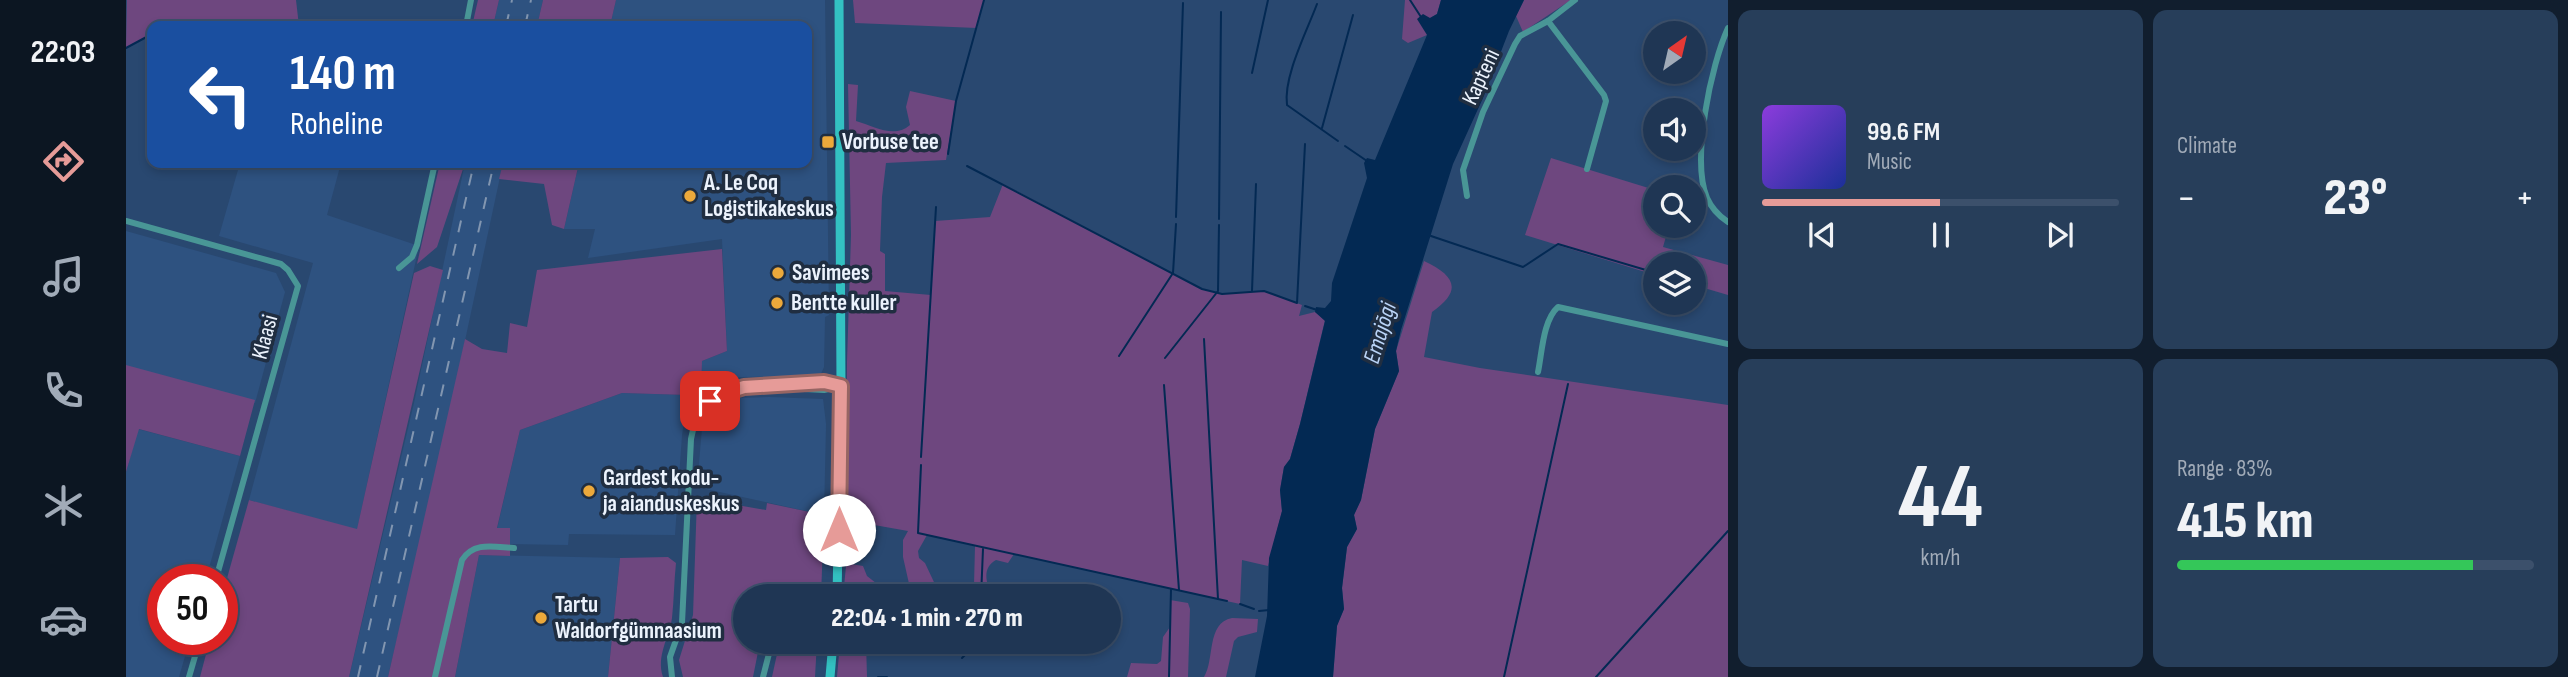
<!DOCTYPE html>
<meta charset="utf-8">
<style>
body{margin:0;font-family:"Sofia Sans Condensed",sans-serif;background:#273e5a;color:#f1f3f6;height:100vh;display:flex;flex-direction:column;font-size:26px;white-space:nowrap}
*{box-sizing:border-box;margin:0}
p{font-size:23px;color:#a1abb8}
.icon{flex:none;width:38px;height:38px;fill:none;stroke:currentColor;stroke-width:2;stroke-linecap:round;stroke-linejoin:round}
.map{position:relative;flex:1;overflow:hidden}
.drawer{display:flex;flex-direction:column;gap:10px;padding:10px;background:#111e2e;width:840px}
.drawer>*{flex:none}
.banner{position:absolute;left:21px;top:21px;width:665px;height:147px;border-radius:14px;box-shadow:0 4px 10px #0003,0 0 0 2px #3c506b;background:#1a4fa0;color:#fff;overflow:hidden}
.needle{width:46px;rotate:34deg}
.tools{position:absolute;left:1517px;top:21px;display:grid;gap:14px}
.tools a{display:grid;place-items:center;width:63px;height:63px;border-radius:50%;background:#1f3654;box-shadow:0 4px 10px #0003,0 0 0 2px #3c506b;font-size:35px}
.speed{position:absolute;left:21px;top:564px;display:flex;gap:14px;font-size:35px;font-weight:700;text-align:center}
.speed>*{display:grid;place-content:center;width:91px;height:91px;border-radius:50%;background:#1f3654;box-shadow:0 4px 10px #0003,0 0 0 2px #3c506b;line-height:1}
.speed .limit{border:10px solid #d22;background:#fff;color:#111}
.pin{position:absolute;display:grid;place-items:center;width:60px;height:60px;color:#fff;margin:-30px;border-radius:14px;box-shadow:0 4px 10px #0006}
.me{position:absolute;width:77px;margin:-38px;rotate:0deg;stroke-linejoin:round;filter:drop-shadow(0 0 5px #0008)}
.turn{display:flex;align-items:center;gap:24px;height:147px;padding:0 28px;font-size:32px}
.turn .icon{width:91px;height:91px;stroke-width:2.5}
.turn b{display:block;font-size:49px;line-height:60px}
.big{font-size:52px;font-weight:800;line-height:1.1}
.drawer .widget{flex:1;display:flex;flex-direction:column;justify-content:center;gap:10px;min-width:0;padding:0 24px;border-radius:14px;background:#273e5a}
.drawer .dial{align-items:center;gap:0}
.dial b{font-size:91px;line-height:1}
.song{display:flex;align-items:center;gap:21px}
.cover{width:84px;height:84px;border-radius:10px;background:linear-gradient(135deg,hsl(270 70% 55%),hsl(230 70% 35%))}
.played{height:7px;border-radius:4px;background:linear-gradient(90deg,#e69b98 50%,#3c506b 50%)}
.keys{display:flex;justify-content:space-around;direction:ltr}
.heat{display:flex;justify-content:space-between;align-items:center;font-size:38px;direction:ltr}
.charge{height:10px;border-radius:5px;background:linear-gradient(90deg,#34c759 83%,#3c506b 0)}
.drawer .tiles{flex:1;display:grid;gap:10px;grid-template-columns:repeat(2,1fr)}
.trip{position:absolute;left:607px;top:584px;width:388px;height:70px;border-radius:35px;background:#1f3654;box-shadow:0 4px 10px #0003,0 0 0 2px #3c506b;font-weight:800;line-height:70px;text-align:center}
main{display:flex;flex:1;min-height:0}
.dock{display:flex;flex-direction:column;width:126px;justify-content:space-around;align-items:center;background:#0c1622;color:#a1abb8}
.dock .icon{width:49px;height:49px}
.dock .on{color:#e69b98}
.dock b{font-size:32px;color:#f1f3f6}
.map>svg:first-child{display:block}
</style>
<main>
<nav class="dock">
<b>22:03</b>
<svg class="icon on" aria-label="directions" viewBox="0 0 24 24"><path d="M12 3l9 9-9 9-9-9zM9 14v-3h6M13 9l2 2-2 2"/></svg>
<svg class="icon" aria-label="music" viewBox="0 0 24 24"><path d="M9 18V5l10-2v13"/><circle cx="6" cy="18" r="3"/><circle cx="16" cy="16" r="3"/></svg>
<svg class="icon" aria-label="phone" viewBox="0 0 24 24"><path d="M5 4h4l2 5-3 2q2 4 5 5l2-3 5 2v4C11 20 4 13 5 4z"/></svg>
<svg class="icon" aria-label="climate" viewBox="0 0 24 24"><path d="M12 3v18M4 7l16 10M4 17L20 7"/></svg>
<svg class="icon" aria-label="car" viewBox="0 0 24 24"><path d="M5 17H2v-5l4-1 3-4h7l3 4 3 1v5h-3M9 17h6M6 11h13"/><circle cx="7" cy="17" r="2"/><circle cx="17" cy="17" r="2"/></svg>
</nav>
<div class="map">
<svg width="1602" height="677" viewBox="0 0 1602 677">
<rect width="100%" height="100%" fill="#294870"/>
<!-- built -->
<g fill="#2e5280">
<polygon points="373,0 417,0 411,26 367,26"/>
<polygon points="490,0 699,0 703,315 699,317 698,367 694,376 614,377 590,386 575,397 576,361 601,351 596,239 462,258 469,229 438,229 453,163 681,163 681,26 484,26"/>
<polygon points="114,163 215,163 201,215 293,246 231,530 123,500 187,263 93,236"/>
<polygon points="339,163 377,163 313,462 262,677 223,677 288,403"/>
<polygon points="0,231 150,273 159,292 129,403 0,366"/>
<polygon points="496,393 560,395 567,402 558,422 556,435 549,535 443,534 442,545 383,544 384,529 371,529 394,430"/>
<polygon points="643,397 697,399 700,424 698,515 571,487 576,428 581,419 601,402 614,398"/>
<polygon points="12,429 114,456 80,579 37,579 37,639 64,639 53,677 0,677 0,472"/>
<polygon points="353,555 494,558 482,677 329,677"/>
</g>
<!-- green -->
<g fill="#6e477f">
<polygon points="1,0 170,0 173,26 26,26 26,34 0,48"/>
<polygon points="352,0 373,0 367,26 346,26"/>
<polygon points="417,0 490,0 484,26 411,26"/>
<polygon points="727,0 858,0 851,28 729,23"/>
<polygon points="1279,0 1315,0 1311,14 1304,18 1301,35 1282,43 1276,39"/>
<polygon points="1398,0 1445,0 1397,32 1390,16"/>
<path d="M722 84 732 85 730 121C748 126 768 139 784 125L780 107 784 91 830 101 820 160 760 163 756 197 754 251 759 254V291L805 295 809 221 864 217 877 184 1076 289 1096 294 1138 291 1176 305 1173 316 1189 312 1199 320 1174 424 1164 459 1158 467 1154 490 1156 511 1142 566 1116 560 1114 604 888 554 882 563 870 560C855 568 860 585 868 597H844L848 585 849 546 801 535 792 551 793 558 799 563 815 597H786L777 557V540L782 531 720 520 721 362 725 235Z"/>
<polygon points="1425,158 1529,190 1530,226 1543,226 1537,247 1602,265 1602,295 1568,285 1568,264 1530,264 1529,275 1399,235"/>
<polygon points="314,163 339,163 311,247 291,264"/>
<polygon points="377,163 453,163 438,229 426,225 418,184 373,179"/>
<polygon points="596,249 601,351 576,361 575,397 567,402 560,395 496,393 394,430 371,528 384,528 384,556 353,555 329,677 262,677 339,339 356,349 381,353 384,323 401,327 411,270"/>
<path d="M1298 261C1328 275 1338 290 1306 312L1298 357 1354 368 1602 405V677H1207L1211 625 1218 609 1216 588 1221 547 1231 529 1228 515 1235 500 1249 429 1273 371 1270 351Z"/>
<polygon points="304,266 317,270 223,677 74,677 84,639 96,639 96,596 123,500 231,529 288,273"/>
<polygon points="0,365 129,400 114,456 13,429 0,472"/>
<polygon points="571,498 640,510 641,503 698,515 695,597 620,597 620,642 634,642 627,677 557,677 553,660 567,615"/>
<path d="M542 557 550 563C548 581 548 600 546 618 543 639 530 655 537 677H482L494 558Z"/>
<polygon points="725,564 737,566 741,576 755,587 758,597 717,597 720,566"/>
<polygon points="1044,600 1062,603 1064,609 1062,677 1001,677 1005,663 1031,664 1035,661 1037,637 1044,627"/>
<path d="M1106 618 1132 619 1131 632 1112 637 1108 641 1100 677H1078C1089 660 1080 623 1106 618Z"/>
<polygon points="657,642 691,642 689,677 646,677 651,654"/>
<polygon points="714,642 740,642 741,677 711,677"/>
</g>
<!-- water -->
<polygon fill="#032953" points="1315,0 1398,0 1383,31 1357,98 1327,164 1275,330 1270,351 1273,371 1249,429 1235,500 1228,515 1231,529 1221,547 1216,588 1218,609 1211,626 1207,677 1129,677 1141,616 1143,558 1156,511 1154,490 1158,467 1164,459 1174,424 1199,321 1189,312 1190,307 1199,308 1205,301 1206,283 1241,178 1238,163 1241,158 1249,160 1301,35 1291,19 1297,14 1304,18 1311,14"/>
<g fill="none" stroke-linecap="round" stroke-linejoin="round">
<!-- stream -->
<g stroke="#032953" stroke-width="2">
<polyline points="1284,0 1295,17"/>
<path d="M1191 4C1181 31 1157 77 1161 105L1212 141"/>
<polyline points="0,48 26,34"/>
<polyline points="1126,73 1142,0"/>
<polyline points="1196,128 1227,15"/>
<polyline points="1219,146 1241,161"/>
<polyline points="822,154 830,101 858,0"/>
<polyline points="841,166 1076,289 1096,294 1138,291 1171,303 1179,144"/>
<polyline points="1050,217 1057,3"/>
<polyline points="1093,219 1095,12"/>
<polyline points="1305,236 1397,267 1432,244 1530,273"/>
<polyline points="1126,291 1130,184"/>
<polyline points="1179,306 1191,310"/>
<polyline points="1078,339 1092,599"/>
<polyline points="993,356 1047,273 1050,224"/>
<polyline points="1039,358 1092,291 1093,225"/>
<polyline points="1038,385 1053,590"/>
<polyline points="795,457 810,207"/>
<polyline points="795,465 792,533 1101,601"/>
<polyline points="855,597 857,549"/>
<polyline points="1114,604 1128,609"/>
<polyline points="1133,611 1143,610"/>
<polyline points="896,651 927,646"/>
<polyline points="836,658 852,642"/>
<polyline points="752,677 761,677"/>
<polyline points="1043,677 1045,589"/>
<polyline points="1378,677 1442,384"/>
<polyline points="1470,677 1602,531"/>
</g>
<!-- minor -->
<g stroke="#499696" stroke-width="6">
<polyline points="1422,21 1478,95 1480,101 1461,169"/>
<polyline points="340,26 345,0"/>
<path d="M1602 28C1585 65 1565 160 1581 198 1585 207 1593 216 1602 222"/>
<polyline points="1341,196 1337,170 1357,112 1389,44 1394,36 1422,21 1449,0"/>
<polyline points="0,221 155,264 162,270 172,286 90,579"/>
<polyline points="273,268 286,257 291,245 309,163"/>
<path d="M1412 372C1416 353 1417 320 1432 307L1602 344"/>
<polyline points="639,387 698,390 711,387"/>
<polyline points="63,677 74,639"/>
<path d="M309 677 336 560C348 541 368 547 388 548"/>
<polyline points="546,677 544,657 556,623 565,439 569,421 579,405 597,394 609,389 698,382 715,386"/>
<polyline points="637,677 646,642"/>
</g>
<!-- secondary -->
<g stroke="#33c1c2" stroke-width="9">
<polyline points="711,597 715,386 713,0"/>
<polyline points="704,677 707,642"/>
</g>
<!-- rail -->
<g stroke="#8296b0" stroke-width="2" stroke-dasharray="12 12" stroke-linecap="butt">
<polyline points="380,26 386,0"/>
<polyline points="399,26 405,0"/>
<polyline points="232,677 348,163"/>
<polyline points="251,677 368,163"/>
</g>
</g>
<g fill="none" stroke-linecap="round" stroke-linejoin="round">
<!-- route casing -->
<g stroke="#966563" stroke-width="18">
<polyline id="route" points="584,401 597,394 618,387 698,382 715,386 713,530"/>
</g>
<!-- route -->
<use href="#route" stroke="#e69b98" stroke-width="12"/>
</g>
<!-- markers -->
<g fill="#eca93b" stroke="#202e41" stroke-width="2.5">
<rect x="695" y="135" width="14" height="14" rx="3.5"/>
<circle cx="564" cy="196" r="7"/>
<circle cx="652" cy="273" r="7"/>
<circle cx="651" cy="303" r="7"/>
<circle cx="463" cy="491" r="7"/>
<circle cx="415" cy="618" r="7"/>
</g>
<g text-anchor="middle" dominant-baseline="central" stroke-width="7" stroke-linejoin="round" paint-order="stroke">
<!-- street labels -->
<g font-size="23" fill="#ecf3fd" stroke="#202e41">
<text transform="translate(1355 77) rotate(-65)">Kapteni</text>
<text transform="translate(139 337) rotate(-75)">Klaasi</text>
</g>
<!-- poi labels -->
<g font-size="23" font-weight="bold" fill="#ecf3fd" stroke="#202e41" text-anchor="start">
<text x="716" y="142">Vorbuse tee</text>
<text x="578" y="183">A. Le Coq<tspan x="578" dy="26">Logistikakeskus</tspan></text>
<text x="666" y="273">Savimees</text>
<text x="665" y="303">Bentte kuller</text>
<text x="477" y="478">Gardest kodu-<tspan x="477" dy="26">ja aianduskeskus</tspan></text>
<text x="429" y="605">Tartu<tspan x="429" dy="26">Waldorfgümnaasium</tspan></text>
</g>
<!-- water labels -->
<g font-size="24" font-style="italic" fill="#bad4f7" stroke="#202e41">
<text transform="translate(1254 333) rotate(-73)">Emajõgi</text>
</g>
</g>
</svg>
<div class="tools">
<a><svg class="needle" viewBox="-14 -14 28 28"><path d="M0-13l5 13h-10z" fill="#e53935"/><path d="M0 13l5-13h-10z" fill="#a1abb8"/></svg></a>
<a><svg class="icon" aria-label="sound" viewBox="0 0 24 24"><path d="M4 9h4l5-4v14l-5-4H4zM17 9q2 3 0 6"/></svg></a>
<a><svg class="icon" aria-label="search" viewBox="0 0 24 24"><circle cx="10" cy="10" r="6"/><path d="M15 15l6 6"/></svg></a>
<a><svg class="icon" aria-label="layers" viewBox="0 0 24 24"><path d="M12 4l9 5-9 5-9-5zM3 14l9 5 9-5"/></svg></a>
</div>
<div class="speed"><div class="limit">50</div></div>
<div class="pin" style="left:584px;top:401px;background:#d93025"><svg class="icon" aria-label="arrive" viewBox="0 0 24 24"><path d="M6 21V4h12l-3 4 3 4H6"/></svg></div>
<svg class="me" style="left:713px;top:530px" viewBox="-20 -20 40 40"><circle r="19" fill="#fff"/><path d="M0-13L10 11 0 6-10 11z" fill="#e69b98"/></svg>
<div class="trip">22:04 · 1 min · 270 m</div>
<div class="banner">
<div class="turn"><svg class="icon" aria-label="left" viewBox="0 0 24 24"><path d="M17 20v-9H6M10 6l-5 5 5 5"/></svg><div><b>140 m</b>Roheline</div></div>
</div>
</div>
<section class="drawer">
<div class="tiles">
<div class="widget">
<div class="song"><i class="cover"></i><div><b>99.6 FM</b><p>Music</p></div></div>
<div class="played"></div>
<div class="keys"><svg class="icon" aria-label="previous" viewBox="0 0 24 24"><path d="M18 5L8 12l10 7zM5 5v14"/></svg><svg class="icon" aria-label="pause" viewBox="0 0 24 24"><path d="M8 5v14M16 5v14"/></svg><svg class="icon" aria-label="next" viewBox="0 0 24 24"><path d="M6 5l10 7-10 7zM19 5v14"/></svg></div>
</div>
<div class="widget"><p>Climate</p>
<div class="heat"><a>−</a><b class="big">23°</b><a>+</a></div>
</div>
<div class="widget dial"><b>44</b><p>km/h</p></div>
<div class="widget"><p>Range · 83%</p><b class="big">415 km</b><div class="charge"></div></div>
</div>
</section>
</main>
